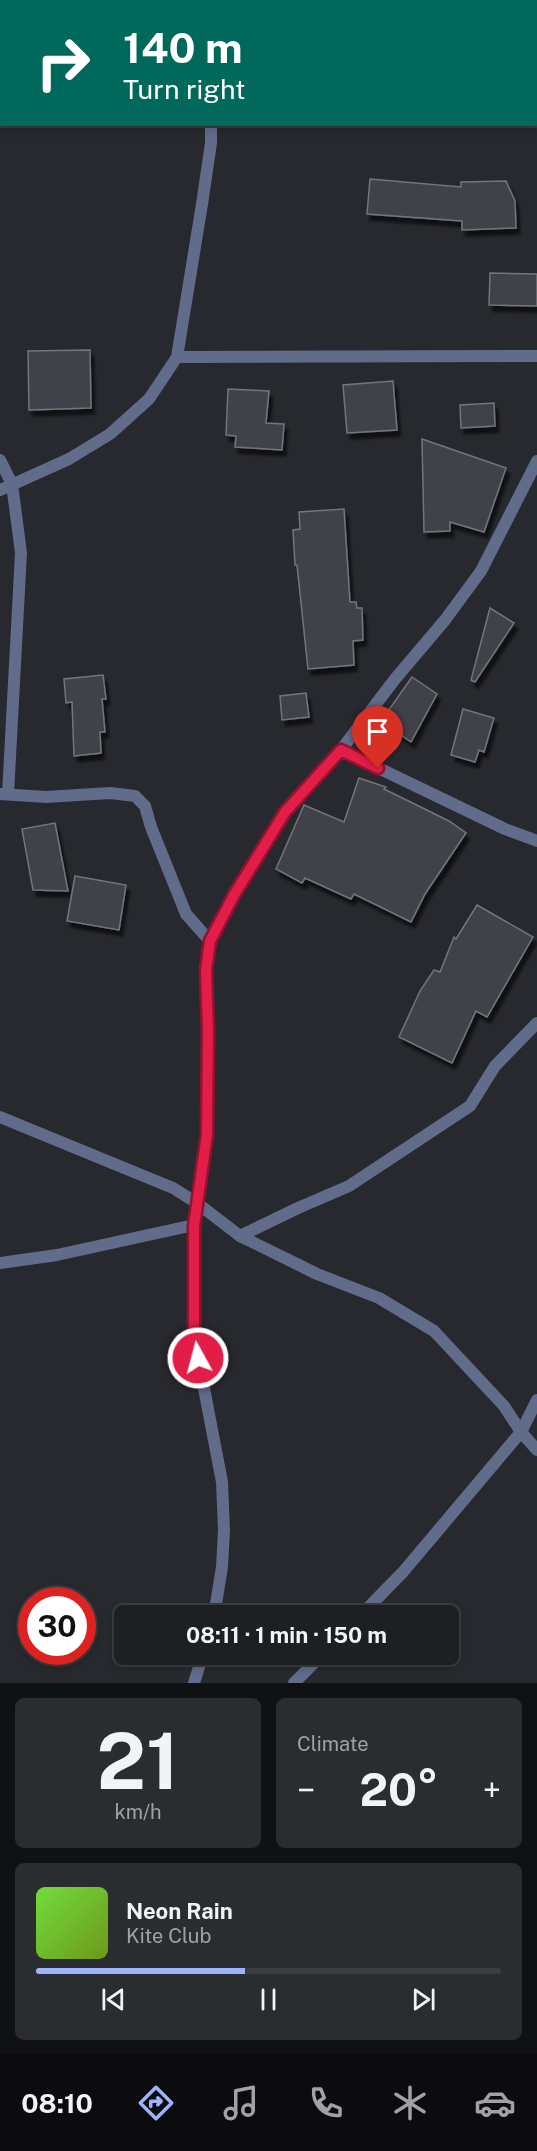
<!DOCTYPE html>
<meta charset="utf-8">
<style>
body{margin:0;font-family:"Public Sans",sans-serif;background:#2a2c30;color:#f1f3f6;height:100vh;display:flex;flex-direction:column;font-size:22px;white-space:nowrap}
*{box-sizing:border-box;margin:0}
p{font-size:20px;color:#a0a2a6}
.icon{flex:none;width:33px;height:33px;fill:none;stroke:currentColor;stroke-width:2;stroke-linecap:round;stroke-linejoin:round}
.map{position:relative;height:1683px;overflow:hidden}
.details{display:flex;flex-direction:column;gap:15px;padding:15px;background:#101113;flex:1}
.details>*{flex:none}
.guide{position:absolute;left:0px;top:0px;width:537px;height:126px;box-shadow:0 3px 9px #0003,0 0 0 2px #3b3d41;background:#00695c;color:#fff;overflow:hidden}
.speed{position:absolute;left:18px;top:1587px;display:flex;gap:12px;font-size:30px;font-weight:700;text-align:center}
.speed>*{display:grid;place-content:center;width:78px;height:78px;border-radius:50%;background:#1d1f23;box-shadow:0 3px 9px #0003,0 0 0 2px #3b3d41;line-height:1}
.speed .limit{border:9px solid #d22;background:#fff;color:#111}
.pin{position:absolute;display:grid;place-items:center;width:51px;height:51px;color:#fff;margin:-62px -26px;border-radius:50% 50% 50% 0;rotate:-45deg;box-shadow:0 0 6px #0007}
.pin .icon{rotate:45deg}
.me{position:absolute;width:66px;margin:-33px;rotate:353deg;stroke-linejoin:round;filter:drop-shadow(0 0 4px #0008)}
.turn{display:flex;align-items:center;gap:21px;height:126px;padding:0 24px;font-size:27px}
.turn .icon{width:78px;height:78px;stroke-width:2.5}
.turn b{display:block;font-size:42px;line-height:51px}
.big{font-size:45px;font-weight:700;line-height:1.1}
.details .card{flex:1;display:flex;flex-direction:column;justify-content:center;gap:9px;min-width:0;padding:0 21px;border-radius:9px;background:#2a2c30}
.details .dial{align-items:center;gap:0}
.dial b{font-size:78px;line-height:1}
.song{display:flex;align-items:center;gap:18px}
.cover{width:72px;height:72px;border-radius:9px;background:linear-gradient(135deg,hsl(100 70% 55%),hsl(80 70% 35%))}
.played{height:6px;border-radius:3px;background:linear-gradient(90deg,#9cb4fd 45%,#3b3d41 45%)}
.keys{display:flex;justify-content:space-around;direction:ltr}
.heat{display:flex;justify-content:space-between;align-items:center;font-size:33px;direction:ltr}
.details .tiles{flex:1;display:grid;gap:15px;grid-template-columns:1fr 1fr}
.card:last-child{grid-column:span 2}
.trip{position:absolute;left:114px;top:1605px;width:345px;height:60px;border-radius:9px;background:#1d1f23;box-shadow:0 3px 9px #0003,0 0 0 2px #3b3d41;font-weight:700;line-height:60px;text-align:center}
.tabs{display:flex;height:96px;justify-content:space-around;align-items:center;background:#0c0c0e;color:#a0a2a6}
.tabs .icon{width:42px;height:42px}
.tabs .selected{color:#9cb4fd}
.tabs b{font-size:27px;color:#f1f3f6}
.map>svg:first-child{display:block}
</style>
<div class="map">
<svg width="537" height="1683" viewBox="0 0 537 1683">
<defs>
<filter id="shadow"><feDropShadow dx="3.5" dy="6" stdDeviation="1.5" flood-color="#0009"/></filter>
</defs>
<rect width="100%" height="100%" fill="#27292f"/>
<!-- building -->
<g fill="#404249" stroke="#72757c" stroke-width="1.5" filter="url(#shadow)">
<polygon points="370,179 461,187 461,182 506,181 515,201 516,228 462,230 462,221 367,214"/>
<polygon points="490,273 537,274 537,306 489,305"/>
<polygon points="90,350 91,408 29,410 28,351"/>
<polygon points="393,381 397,430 347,433 343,385"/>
<polygon points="228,389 269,391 266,423 284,424 282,450 235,447 236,436 226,435"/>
<polygon points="494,403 495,426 461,428 460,405"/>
<polygon points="422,439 506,468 484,532 450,522 450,531 424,532"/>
<polygon points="344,509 350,602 356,602 357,608 362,608 363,640 353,641 354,665 308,669 297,565 295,565 293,530 300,529 299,512"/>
<polygon points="490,608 514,623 475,682 471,680"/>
<polygon points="103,675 106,699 102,699 105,732 100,732 101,753 74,756 72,702 66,703 64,679"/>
<polygon points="412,677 437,694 411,742 381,721"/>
<polygon points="306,693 309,717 282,720 280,696"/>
<polygon points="463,709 494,718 484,752 479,750 475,762 451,755"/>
<polygon points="359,778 386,787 384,789 449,821 466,833 425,894 411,922 354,894 351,899 305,878 302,883 276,869 304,805 344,822"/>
<polygon points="55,823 68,891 33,890 22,829"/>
<polygon points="75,876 126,885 119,930 67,921"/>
<polygon points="477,905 533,937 487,1017 476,1011 452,1063 399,1037 420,991 434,970 440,972 454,937 456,939"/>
</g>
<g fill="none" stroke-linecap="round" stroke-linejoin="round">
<!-- minor -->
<g stroke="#616b8a" stroke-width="12">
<polyline points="206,0 206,2"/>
<polyline points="0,49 2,50"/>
<polyline points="177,357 537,356"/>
<polyline points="0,460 12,484 21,553 8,794"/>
<polyline points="0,490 69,459 110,434 149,399 177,357 202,204 211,143 211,124"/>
<polyline points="341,750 505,829 537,841"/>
<polyline points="0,794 46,797 110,793 135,796 145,806 151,827 186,914 210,941"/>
<polyline points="0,1117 173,1188 197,1203 240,1236 317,1274 379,1298 434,1331 504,1406 521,1432 537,1450"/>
<polyline points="240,1236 298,1208 349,1186 470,1106 495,1066 537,1023"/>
<polyline points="0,1263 57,1255 194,1225"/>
<polyline points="214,1616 222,1567 224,1530 222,1482 194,1336 194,1225 207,1134 208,1031 206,970 210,941 234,895 285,812 341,750 395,679 445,620 481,571 537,461"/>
<polyline points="360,1616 403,1572 521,1432 537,1400"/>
<polyline points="194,1683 203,1654"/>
<polyline points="294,1683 323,1654"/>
</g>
</g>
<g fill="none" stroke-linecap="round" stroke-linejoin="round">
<!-- route casing -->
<g stroke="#92132f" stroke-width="15">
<polyline id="route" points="198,1358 194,1336 194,1226 207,1134 208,1031 206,970 210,941 234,895 285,812 341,750 378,768"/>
</g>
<!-- route -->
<use href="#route" stroke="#e11d48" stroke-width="10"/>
</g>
</svg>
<div class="speed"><div class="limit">30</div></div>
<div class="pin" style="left:378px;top:768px;background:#d93025"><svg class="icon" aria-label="arrive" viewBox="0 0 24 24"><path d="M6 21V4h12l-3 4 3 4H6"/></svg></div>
<svg class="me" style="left:198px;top:1358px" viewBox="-20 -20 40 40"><circle r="17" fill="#e11d48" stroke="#fff" stroke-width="3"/><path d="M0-11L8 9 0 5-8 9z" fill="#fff"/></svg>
<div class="trip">08:11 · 1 min · 150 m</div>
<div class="guide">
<div class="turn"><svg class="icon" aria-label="right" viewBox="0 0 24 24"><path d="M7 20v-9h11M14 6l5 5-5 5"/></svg><div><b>140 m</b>Turn right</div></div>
</div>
</div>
<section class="details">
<div class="tiles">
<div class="card dial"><b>21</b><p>km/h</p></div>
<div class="card"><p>Climate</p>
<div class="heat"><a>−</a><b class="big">20°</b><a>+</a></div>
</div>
<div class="card">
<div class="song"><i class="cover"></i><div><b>Neon Rain</b><p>Kite Club</p></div></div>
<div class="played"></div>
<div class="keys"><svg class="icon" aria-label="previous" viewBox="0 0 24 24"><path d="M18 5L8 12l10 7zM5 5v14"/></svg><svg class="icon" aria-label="pause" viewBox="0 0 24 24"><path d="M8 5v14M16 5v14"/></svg><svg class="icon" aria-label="next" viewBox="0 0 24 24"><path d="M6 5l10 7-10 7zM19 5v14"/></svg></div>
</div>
</div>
</section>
<nav class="tabs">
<b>08:10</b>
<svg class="icon selected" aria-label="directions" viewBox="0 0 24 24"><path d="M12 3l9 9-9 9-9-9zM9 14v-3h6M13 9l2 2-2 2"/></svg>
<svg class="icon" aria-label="music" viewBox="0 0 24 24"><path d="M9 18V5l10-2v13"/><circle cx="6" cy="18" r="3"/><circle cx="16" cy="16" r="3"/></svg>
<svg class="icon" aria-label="phone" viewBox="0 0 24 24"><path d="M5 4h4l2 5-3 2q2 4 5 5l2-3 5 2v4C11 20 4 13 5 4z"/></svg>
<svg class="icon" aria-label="climate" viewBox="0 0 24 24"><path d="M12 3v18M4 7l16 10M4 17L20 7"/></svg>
<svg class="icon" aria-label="car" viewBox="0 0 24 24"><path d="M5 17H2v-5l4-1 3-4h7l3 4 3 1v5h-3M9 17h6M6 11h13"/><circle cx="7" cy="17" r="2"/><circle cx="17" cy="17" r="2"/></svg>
</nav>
